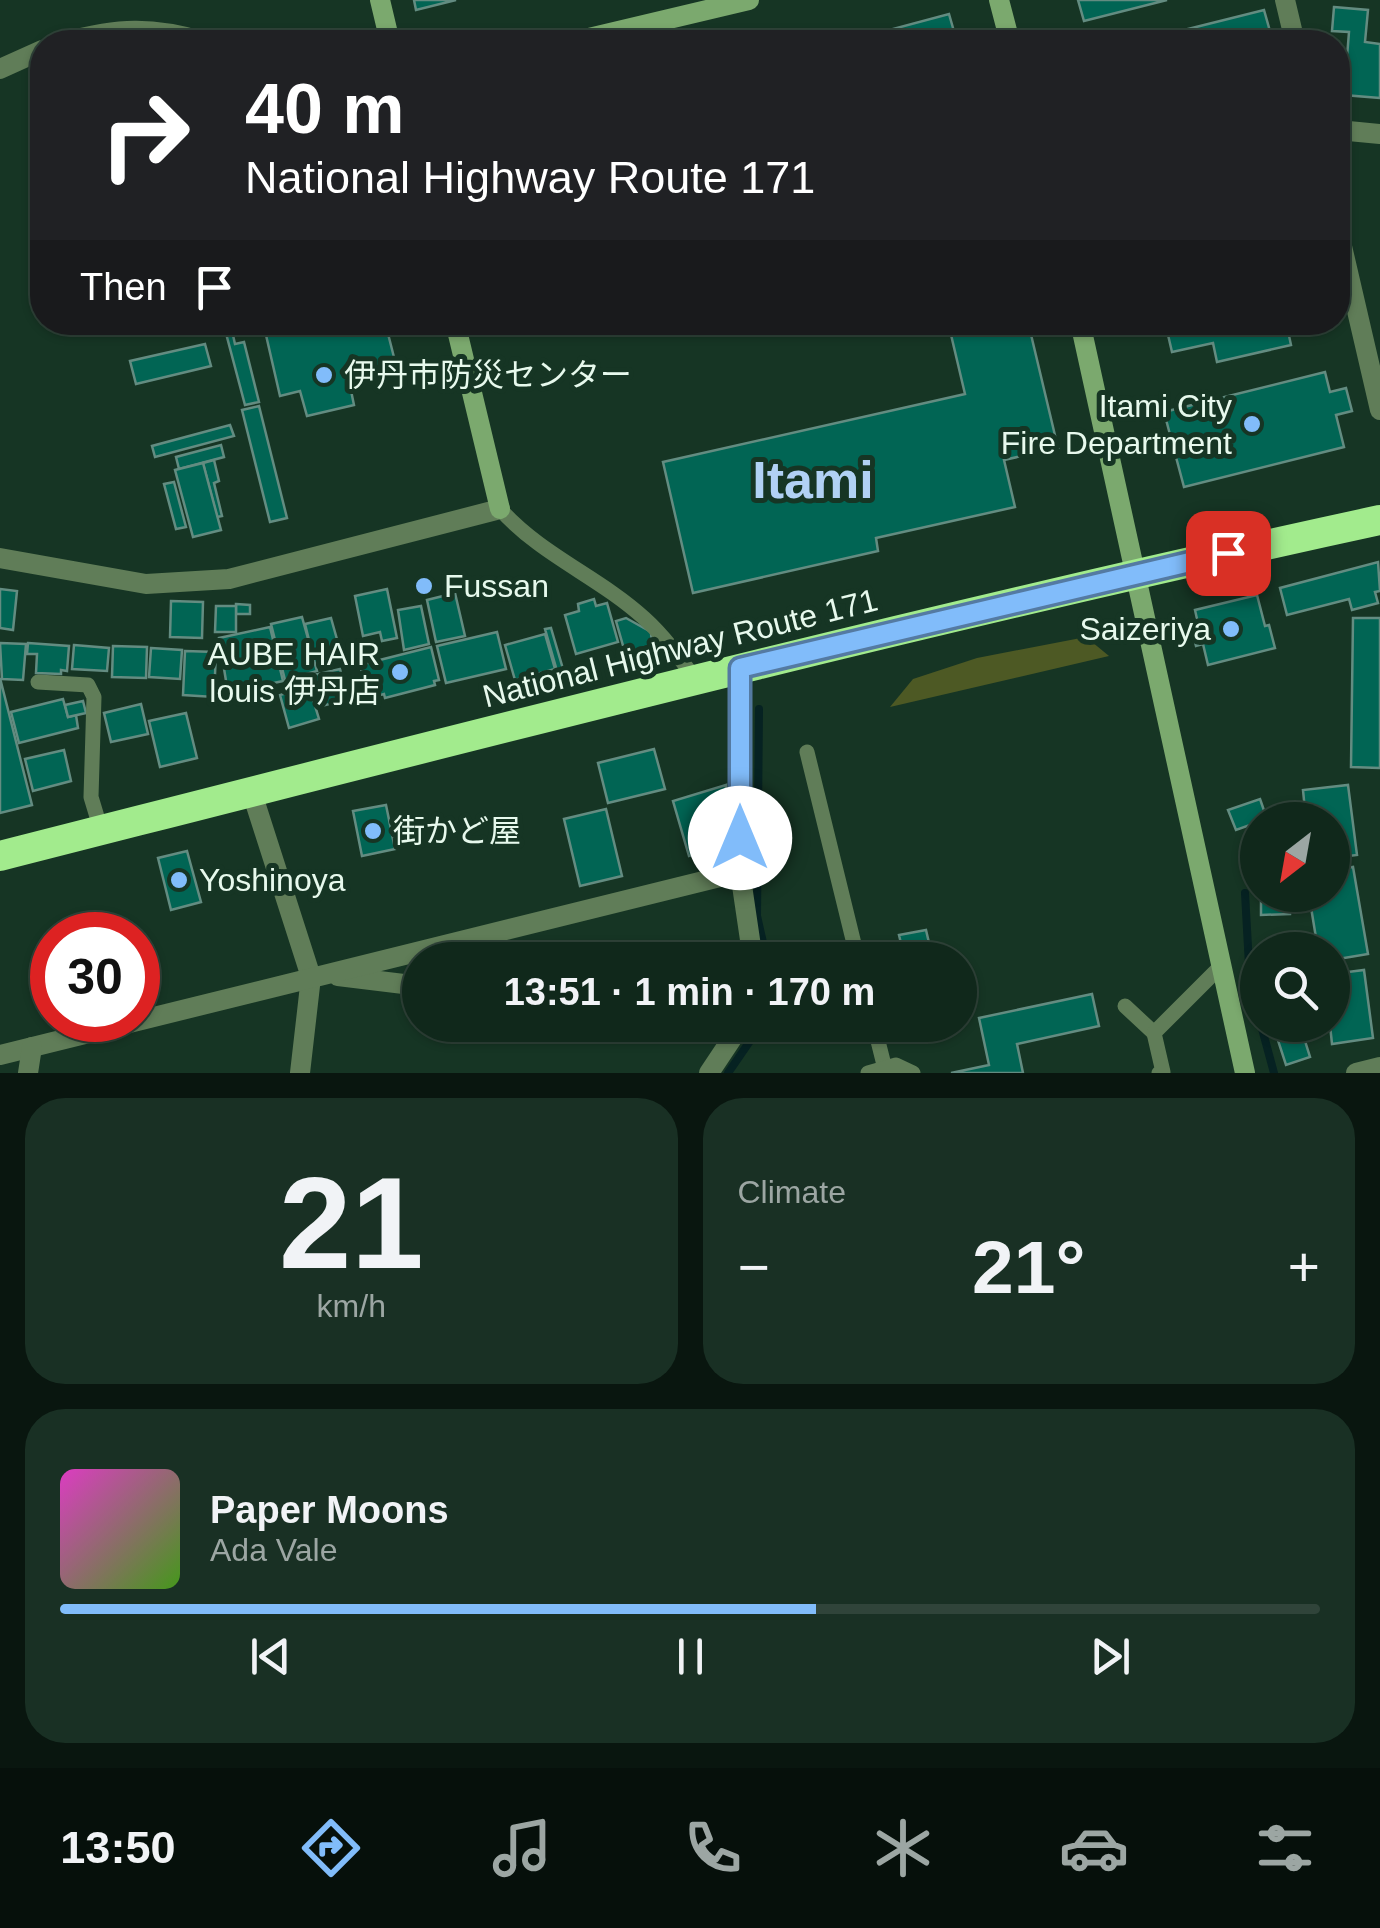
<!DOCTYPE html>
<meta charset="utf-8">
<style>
body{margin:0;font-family:Helvetica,"Noto Sans JP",sans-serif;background:#193024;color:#f1f3f6;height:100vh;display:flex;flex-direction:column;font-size:38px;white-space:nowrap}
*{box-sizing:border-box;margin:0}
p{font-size:32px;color:#9ca6a3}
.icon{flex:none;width:55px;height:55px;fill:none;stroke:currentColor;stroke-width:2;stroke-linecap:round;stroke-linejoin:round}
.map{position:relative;height:1073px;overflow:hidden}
.drawer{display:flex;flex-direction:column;gap:25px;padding:25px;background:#09160f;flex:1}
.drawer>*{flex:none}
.hud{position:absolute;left:30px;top:30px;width:1320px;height:305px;border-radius:40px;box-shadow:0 2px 8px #0004,0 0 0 2px #30443a;background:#202124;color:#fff;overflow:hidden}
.needle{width:65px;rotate:211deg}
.controls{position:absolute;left:1240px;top:802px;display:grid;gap:20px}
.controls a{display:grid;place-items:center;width:110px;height:110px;border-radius:50%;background:#10281b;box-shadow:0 2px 8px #0004,0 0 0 2px #30443a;font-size:50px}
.speed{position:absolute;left:30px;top:912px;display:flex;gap:20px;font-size:50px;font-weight:700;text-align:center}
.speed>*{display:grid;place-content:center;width:130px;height:130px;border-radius:50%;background:#10281b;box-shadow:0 2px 8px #0004,0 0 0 2px #30443a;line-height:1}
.speed .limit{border:15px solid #d22;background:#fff;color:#111}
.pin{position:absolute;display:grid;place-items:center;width:85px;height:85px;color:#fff;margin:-42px;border-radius:20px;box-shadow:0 5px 15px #0006}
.me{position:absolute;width:110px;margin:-55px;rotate:0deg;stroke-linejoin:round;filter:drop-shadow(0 0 8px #0008)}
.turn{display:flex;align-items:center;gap:35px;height:210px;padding:0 50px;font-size:45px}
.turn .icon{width:130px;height:130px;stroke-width:2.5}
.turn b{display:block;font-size:70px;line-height:85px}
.then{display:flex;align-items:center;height:95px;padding:0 50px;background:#0003;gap:20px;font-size:38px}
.big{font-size:75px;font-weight:800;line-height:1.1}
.drawer .card{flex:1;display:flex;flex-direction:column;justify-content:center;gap:15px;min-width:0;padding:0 35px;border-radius:40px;background:#193024}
.drawer .dial{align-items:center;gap:0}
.dial b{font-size:130px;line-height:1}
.song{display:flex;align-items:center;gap:30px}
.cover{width:120px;height:120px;border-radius:15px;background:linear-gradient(135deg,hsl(310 70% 55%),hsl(100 70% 35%))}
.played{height:10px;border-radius:5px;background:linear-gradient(90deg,#81bcfa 60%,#30443a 60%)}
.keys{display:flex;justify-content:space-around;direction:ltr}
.heat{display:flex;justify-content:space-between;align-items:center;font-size:55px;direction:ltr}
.drawer .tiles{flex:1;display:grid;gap:25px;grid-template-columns:1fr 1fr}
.card:last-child{grid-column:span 2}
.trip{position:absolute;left:402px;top:942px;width:575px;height:100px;border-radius:50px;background:#10281b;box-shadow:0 2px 8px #0004,0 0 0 2px #30443a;font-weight:800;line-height:100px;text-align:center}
.menu{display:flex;height:160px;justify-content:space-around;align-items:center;background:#06100b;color:#9ca6a3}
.menu .icon{width:70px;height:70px}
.menu .active{color:#81bcfa}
.menu b{font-size:45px;color:#f1f3f6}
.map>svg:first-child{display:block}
</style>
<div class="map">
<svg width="1380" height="1073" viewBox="0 0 1380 1073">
<rect width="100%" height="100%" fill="#163524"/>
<!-- green -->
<polygon fill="#4d5924" points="1086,637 1109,656 890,707 913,679 977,658"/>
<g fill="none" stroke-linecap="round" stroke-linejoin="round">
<!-- stream -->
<g stroke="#062222" stroke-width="8">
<polyline points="759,709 757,916 767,960"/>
<polyline points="1245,893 1250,983 1258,1010"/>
<polyline points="1261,1025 1274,1073"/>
<polyline points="728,1073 761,1025"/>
</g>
</g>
<!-- building -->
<g fill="#016554" stroke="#638c81" stroke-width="2.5">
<polygon points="414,0 456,0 416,10"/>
<polygon points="1078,0 1167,0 1084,21"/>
<polygon points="1334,7 1368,10 1365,42 1380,44 1380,98 1344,95 1349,32 1332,31"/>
<polygon points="1264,10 1273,42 1141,42 1140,41"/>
<polygon points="949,14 957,42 877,42 874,34"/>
<polygon points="223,322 230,322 235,344 244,342 259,402 245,405"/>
<polygon points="263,322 385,322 397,369 349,381 354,405 307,416 300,391 280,396"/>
<polygon points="948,322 1028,322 1058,448 1004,460 1015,507 876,538 878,551 693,593 663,462 965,394"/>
<polygon points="1165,322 1324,322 1288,331 1291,345 1217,362 1213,343 1172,352"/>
<polygon points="205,344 211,366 136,384 130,361"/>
<polygon points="1325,372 1330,392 1346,388 1352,411 1336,415 1344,447 1184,487 1164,412"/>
<polygon points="259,406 287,518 270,522 242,410"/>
<polygon points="230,425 234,436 155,457 152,446"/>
<polygon points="221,445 224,457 179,469 176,457"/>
<polygon points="214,460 219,481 214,483 222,516 217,517 203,463"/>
<polygon points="203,463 221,530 193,537 175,470"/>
<polygon points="174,482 186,527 176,529 164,484"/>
<polygon points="1378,562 1380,591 1375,592 1378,603 1352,610 1349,599 1287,615 1280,588"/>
<polygon points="0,589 17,591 13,630 0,628"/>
<polygon points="387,589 397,638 382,641 380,632 363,636 355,596"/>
<polygon points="455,593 465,636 436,642 427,600"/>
<polygon points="1257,595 1265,626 1269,625 1275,648 1208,665 1203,644 1196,646 1192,630 1199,628 1195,610"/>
<polygon points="594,599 596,606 607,603 618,642 576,654 565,615 579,611 578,604"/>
<polygon points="171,601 203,602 202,638 170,637"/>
<polygon points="236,604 250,605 250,614 236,614"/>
<polygon points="216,606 236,606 236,632 215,632"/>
<polygon points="421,606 429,644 404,650 398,610"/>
<polygon points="302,617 317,671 285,680 271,624"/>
<polygon points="331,618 342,657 315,664 305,624"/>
<polygon points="626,618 651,632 652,650 626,656 616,621"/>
<polygon points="1353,618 1380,618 1380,768 1351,767"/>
<polygon points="270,627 283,681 228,693 219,638"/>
<polygon points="551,628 563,669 557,671 545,629"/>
<polygon points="497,632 506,669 446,683 437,646"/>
<polygon points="545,634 555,669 515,680 505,645"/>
<polygon points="0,643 26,644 23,680 2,679"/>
<polygon points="28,643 69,646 67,671 61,670 61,674 36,673 37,654 27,654"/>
<polygon points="370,643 374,659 350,664 347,648"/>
<polygon points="74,645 109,648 107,671 72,669"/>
<polygon points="113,646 147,647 146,678 112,677"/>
<polygon points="431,647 439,680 434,681 435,685 385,698 384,694 369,698 360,665"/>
<polygon points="151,648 182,650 180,679 149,677"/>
<polygon points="185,651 216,652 214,697 183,695"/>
<polygon points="340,669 348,699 318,707 310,676"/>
<polygon points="0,678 32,805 0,813"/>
<polygon points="309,686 319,719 289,728 280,695"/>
<polygon points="63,699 68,717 76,715 78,728 19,743 11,712"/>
<polygon points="83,701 86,713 68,717 65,705"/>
<polygon points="141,704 148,734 111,742 104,713"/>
<polygon points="186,713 197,758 160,767 149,721"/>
<polygon points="654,749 665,789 608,803 598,763"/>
<polygon points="64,750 71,781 33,791 25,759"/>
<polygon points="726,785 724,846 689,856 673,801"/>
<polygon points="1348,785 1357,855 1332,858 1332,820 1306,820 1303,790"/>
<polygon points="1260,799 1267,819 1236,830 1228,810"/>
<polygon points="386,805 395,849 362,856 353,811"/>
<polygon points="606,809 622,876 580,886 564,819"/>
<polygon points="187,851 201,902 171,910 158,858"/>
<polygon points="1353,867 1368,954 1332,960 1332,950 1318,950 1309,895 1332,895 1332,870"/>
<polygon points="1261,895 1290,895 1290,914 1261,915"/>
<polygon points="926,930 933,960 905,960 899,935"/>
<polygon points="1364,970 1373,1038 1332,1044 1330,1025 1332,1025 1332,974"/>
<polygon points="960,990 966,1018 960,1020"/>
<polygon points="1092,994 1099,1026 1017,1044 1023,1073 951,1073 989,1065 979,1018"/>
<polygon points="1273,1025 1300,1025 1310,1057 1286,1065"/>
</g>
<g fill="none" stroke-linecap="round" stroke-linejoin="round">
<!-- lane -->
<g stroke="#607d58" stroke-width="15">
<path d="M500 509C541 555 599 577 644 618 664 636 680 658 695 679"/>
<polyline points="38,682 88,685 94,697 91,797 101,830"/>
<polyline points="807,752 858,960"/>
<polyline points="1125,1006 1154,1033"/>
<polyline points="874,1025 885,1069"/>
<polyline points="868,1073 896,1065 913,1073"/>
<polyline points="1159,1073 1163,1072 1154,1033 1221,966"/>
</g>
<!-- street -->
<g stroke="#607d58" stroke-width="20">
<polyline points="1285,0 1295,42"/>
<path d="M64 42C118 28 151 26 205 42"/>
<polyline points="0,69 42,50"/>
<polyline points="1338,130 1380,134"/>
<polyline points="1338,229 1380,410"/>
<polyline points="0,558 146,584 229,579 500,509"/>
<polyline points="741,667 740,872 753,960"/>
<polyline points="251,790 311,977 300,1073"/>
<polyline points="338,976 420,986"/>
<polyline points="0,1055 740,872"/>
<polyline points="28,1073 32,1047"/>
<polyline points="709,1073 741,1025"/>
<polyline points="1356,1073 1380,1067"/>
</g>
<!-- secondary -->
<g stroke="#7ba96e" stroke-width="20">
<polyline points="380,0 390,42"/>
<polyline points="999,0 1010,42"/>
<polyline points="572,42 749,0"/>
<polyline points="455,322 500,509"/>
<polyline points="1080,322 1245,1073"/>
</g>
<!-- highway -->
<path stroke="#a2eb8d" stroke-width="30" d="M0 856C459 739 917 620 1380 520"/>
</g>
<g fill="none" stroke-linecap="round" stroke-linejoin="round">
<!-- route casing -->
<g stroke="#547aa2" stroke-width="25">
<polyline id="route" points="740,838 740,668 1228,553"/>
</g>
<!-- route -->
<use href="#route" stroke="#81bcfa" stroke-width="18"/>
</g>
<!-- markers -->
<g fill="#81bcfa" stroke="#163524" stroke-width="4">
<circle cx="324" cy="375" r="10"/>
<circle cx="1252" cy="424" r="10"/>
<circle cx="424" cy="586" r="10"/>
<circle cx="1231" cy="629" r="10"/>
<circle cx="400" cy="672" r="10"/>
<circle cx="373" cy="831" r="10"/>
<circle cx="179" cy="880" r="10"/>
</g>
<g text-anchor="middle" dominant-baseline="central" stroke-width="10" stroke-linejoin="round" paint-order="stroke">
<!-- poi labels -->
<g font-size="32" fill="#e7f9ed" stroke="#163524" text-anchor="start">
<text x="344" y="375">伊丹市防災センター</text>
<text x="1232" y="406" text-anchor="end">Itami City<tspan x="1232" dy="37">Fire Department</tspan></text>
<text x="444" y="586">Fussan</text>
<text x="1211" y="629" text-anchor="end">Saizeriya</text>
<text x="380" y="654" text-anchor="end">AUBE HAIR<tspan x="380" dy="37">louis 伊丹店</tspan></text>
<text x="393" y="831">街かど屋</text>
<text x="199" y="880">Yoshinoya</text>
</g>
<!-- street labels -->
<g font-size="32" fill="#e7f9ed" stroke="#163524">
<text transform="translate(680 648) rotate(-14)">National Highway Route 171</text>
</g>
<!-- town labels -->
<g font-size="52" font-weight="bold" fill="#b1d1f4" stroke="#163524">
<text x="813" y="480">Itami</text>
</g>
</g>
</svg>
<div class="controls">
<a><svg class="needle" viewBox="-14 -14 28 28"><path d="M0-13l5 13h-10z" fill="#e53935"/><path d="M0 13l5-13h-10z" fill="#9ca6a3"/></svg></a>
<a><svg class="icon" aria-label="search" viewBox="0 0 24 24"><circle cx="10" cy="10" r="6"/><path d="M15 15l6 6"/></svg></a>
</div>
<div class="speed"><div class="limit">30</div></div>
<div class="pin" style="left:1228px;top:553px;background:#d93025"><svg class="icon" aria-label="arrive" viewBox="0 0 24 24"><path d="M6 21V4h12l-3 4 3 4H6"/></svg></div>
<svg class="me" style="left:740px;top:838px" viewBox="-20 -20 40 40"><circle r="19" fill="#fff"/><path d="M0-13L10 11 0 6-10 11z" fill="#81bcfa"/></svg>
<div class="trip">13:51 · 1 min · 170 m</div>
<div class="hud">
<div class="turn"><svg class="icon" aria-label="right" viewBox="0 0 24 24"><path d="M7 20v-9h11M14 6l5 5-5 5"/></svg><div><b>40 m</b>National Highway Route 171</div></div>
<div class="then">Then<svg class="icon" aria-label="arrive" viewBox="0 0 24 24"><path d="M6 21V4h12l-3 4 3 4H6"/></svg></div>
</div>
</div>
<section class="drawer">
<div class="tiles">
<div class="card dial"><b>21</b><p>km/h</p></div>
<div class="card"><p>Climate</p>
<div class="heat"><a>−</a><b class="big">21°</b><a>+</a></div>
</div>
<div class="card">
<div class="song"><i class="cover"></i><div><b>Paper Moons</b><p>Ada Vale</p></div></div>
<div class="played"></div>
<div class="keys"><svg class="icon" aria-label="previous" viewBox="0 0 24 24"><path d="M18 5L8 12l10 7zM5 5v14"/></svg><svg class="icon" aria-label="pause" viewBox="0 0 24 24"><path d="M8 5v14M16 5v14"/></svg><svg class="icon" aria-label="next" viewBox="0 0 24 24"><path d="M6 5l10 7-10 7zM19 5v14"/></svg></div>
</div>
</div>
</section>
<nav class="menu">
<b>13:50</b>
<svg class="icon active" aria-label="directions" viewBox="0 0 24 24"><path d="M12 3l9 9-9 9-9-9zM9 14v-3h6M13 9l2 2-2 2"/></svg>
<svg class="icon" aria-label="music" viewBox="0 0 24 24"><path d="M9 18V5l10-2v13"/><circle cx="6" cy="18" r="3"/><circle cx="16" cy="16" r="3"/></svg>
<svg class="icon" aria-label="phone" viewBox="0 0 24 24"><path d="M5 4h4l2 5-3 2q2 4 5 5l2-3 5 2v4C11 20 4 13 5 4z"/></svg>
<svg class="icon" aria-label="climate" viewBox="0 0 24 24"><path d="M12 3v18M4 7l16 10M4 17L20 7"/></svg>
<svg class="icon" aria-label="car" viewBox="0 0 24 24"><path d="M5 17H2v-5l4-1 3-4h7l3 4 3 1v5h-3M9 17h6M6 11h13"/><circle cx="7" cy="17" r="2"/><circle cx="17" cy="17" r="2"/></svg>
<svg class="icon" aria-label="filters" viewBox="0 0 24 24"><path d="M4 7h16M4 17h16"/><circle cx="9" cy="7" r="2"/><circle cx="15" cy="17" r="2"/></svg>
</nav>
